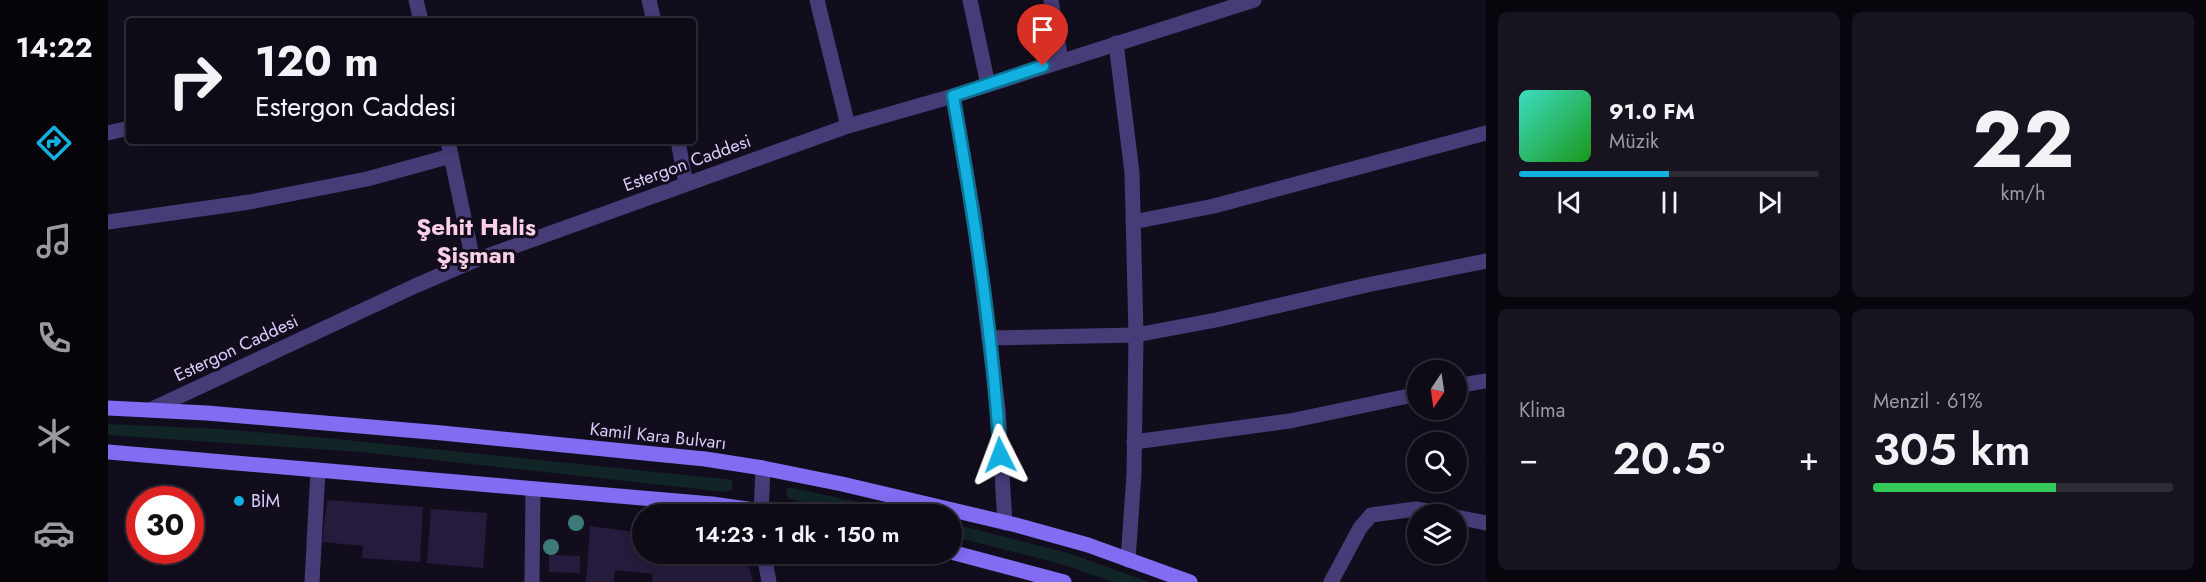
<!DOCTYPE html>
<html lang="tr">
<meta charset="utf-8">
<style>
body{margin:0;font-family:Jost,sans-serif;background:#17131f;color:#f1f3f6;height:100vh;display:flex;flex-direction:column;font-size:22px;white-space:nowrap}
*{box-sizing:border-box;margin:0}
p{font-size:20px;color:#9b9aa1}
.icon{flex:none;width:33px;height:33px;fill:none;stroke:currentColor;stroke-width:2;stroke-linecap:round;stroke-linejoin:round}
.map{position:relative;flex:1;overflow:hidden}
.side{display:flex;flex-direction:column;gap:12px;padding:12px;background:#08060c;width:720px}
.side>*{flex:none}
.hud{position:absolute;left:18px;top:18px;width:570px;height:126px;border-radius:6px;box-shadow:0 3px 15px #0003,0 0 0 2px #2e2b35;background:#0e0a16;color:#f1f3f6;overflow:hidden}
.needle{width:39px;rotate:193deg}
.buttons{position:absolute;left:1299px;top:360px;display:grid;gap:12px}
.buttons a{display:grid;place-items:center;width:60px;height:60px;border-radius:50%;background:#0e0a16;box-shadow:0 3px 15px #0003,0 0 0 2px #2e2b35;font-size:30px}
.speed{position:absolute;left:18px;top:486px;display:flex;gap:12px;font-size:30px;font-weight:700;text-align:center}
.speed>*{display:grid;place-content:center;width:78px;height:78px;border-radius:50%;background:#0e0a16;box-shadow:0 3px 15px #0003,0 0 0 2px #2e2b35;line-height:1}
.speed .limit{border:9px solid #d22;background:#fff;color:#111}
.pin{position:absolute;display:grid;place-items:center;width:51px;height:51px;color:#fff;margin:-62px -26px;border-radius:50% 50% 50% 0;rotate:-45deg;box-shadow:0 0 6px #0007}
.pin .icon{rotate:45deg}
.me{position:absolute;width:66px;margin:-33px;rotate:357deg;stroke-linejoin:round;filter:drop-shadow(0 0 4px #0008)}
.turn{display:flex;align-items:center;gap:21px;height:126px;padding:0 30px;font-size:27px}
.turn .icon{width:78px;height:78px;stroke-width:2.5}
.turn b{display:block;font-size:42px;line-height:51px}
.big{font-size:45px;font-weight:600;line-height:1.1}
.side .tile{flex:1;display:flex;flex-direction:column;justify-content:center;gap:9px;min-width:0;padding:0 21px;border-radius:9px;background:#17131f}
.side .dial{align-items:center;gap:0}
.dial b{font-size:78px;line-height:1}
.song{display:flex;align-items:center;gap:18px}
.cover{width:72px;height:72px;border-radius:9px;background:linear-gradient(135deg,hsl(170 70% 55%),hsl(120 70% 35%))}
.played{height:6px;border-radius:3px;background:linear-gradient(90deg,#13b1e1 50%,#2e2b35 50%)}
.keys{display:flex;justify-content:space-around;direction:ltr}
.heat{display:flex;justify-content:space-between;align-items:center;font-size:33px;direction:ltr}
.charge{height:9px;border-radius:4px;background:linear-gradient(90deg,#34c759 61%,#2e2b35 0)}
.side .tiles{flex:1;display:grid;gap:12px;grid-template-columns:repeat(2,1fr)}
.trip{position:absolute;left:524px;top:504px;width:330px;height:60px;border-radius:30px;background:#0e0a16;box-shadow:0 3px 15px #0003,0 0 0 2px #2e2b35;font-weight:600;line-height:60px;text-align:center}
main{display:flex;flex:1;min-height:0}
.dock{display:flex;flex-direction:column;width:108px;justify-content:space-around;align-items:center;background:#060409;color:#9b9aa1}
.dock .icon{width:42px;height:42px}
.dock .current{color:#13b1e1}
.dock b{font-size:27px;color:#f1f3f6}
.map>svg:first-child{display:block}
</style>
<main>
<nav class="dock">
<b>14:22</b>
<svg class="icon current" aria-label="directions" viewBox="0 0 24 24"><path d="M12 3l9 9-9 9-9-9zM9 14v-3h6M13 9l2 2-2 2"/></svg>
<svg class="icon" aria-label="music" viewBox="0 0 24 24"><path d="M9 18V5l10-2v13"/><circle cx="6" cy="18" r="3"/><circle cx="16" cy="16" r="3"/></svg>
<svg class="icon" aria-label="phone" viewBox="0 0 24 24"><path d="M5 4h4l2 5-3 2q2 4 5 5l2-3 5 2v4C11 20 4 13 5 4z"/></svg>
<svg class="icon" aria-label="climate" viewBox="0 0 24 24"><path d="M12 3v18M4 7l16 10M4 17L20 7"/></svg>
<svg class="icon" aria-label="car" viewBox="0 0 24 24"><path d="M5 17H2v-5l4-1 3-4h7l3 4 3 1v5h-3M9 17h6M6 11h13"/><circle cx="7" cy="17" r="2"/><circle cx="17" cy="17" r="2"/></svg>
</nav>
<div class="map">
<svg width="1378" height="582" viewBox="0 0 1378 582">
<rect width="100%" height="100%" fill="#120d1d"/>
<!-- green -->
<g fill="#112426">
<polygon points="0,424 112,429 219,438 616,479 624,480 624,489 618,492 253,452 0,435"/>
<polygon points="680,488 684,488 808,514 751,514 685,500 680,498 678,493"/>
<polygon points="843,523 960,553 1041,582 1005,582 957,565 843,536"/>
</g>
<!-- building -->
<g fill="#261b3c">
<polygon points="219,500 315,507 312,562 254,558 255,546 214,542"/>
<polygon points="323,509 379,513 375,568 319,563"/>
<polygon points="482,526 534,533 534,554 638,554 645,582 544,582 545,574 507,570 506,582 478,582"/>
<polygon points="441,555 472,556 472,573 441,572"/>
</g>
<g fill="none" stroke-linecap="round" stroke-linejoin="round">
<!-- minor -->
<g stroke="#473c78" stroke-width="15">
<polyline points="308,0 313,21"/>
<polyline points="541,0 546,21"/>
<polyline points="709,0 740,126"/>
<polyline points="862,0 880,85"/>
<polyline points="943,0 953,60"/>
<polyline points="1008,43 1024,173 1028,335 1026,474 1020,560"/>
<polyline points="845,96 866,218 890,409 897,523"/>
<polyline points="0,133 21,128"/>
<polyline points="340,141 365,261"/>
<polyline points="570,141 578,184"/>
<polyline points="0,222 142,202 259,179 343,156"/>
<polyline points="1025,222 1106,206 1378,133"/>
<polyline points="881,338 1028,335 1108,320 1259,285 1378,261"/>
<polyline points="1348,386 1378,381"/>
<polyline points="1026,442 1182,421 1310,394"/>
<polyline points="1348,517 1378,523"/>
<polyline points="204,582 210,470"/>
<polyline points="424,582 425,489"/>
<polyline points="1223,582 1252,528 1263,515 1308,509 1336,514"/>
</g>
<!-- tertiary -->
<g stroke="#473c78" stroke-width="15">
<polyline points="42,410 307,286 365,261 740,126 845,96 1146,0"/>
<polyline points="653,514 655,468"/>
<polyline points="656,554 661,582"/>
</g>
<!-- secondary -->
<g stroke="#826df2" stroke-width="15">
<polyline points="0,408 99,413 334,433 597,459 655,468 734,484 908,525 980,545 1082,582"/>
<polyline points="0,452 604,504 674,514"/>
<polyline points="843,552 956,582"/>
</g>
</g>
<!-- trees -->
<g fill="#3d7a7a">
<circle cx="468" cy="523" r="8"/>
<circle cx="443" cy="547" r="8"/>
</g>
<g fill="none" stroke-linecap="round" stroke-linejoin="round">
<!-- route casing -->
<g stroke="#0c7392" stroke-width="15">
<path id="route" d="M892 455C885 335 866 215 845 96L935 66"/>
</g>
<!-- route -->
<use href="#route" stroke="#13b1e1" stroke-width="10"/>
</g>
<!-- markers -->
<circle fill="#13b1e1" stroke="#120d1d" stroke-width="2" cx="131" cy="501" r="6"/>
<g text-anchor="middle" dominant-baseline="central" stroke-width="6" stroke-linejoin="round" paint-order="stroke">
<!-- street labels -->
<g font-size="18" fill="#d9cdfb" stroke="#120d1d">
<text transform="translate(579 163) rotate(-20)">Estergon Caddesi</text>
<text transform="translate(128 348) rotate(-25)">Estergon Caddesi</text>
<text transform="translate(550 436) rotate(6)">Kamil Kara Bulvarı</text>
</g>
<!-- poi labels -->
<g font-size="18" fill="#d9cdfb" stroke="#120d1d" text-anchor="start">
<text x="143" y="501">BİM</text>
</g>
<!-- district labels -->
<g font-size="24" font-weight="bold" fill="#fbcfe5" stroke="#120d1d">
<text x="368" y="226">Şehit Halis<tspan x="368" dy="28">Şişman</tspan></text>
</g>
</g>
</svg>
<div class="buttons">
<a><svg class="needle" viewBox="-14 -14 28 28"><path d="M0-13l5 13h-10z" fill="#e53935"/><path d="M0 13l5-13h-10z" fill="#9b9aa1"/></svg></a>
<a><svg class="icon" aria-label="search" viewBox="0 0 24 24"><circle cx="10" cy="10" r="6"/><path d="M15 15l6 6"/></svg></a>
<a><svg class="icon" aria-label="layers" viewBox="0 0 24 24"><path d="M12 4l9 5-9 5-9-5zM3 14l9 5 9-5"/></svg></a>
</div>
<div class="speed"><div class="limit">30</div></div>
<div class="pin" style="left:935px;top:66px;background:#d93025"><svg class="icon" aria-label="arrive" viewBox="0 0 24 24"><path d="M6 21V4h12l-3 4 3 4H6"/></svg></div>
<svg class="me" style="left:892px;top:455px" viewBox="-20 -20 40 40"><path d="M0-17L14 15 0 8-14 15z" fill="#13b1e1" stroke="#fff" stroke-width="4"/></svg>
<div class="trip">14:23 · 1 dk · 150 m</div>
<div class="hud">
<div class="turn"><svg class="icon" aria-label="right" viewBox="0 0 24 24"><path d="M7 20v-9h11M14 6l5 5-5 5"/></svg><div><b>120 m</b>Estergon Caddesi</div></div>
</div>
</div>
<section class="side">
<div class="tiles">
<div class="tile">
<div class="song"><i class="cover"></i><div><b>91.0 FM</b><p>Müzik</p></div></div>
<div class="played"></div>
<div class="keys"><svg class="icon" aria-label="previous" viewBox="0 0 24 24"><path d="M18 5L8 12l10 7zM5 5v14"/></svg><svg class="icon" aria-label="pause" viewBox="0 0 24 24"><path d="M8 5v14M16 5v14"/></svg><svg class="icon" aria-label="next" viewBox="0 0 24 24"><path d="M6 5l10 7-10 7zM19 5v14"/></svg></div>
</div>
<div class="tile dial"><b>22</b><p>km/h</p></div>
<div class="tile"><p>Klima</p>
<div class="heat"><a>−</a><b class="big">20.5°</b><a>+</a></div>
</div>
<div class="tile"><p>Menzil · 61%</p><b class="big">305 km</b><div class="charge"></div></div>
</div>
</section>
</main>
